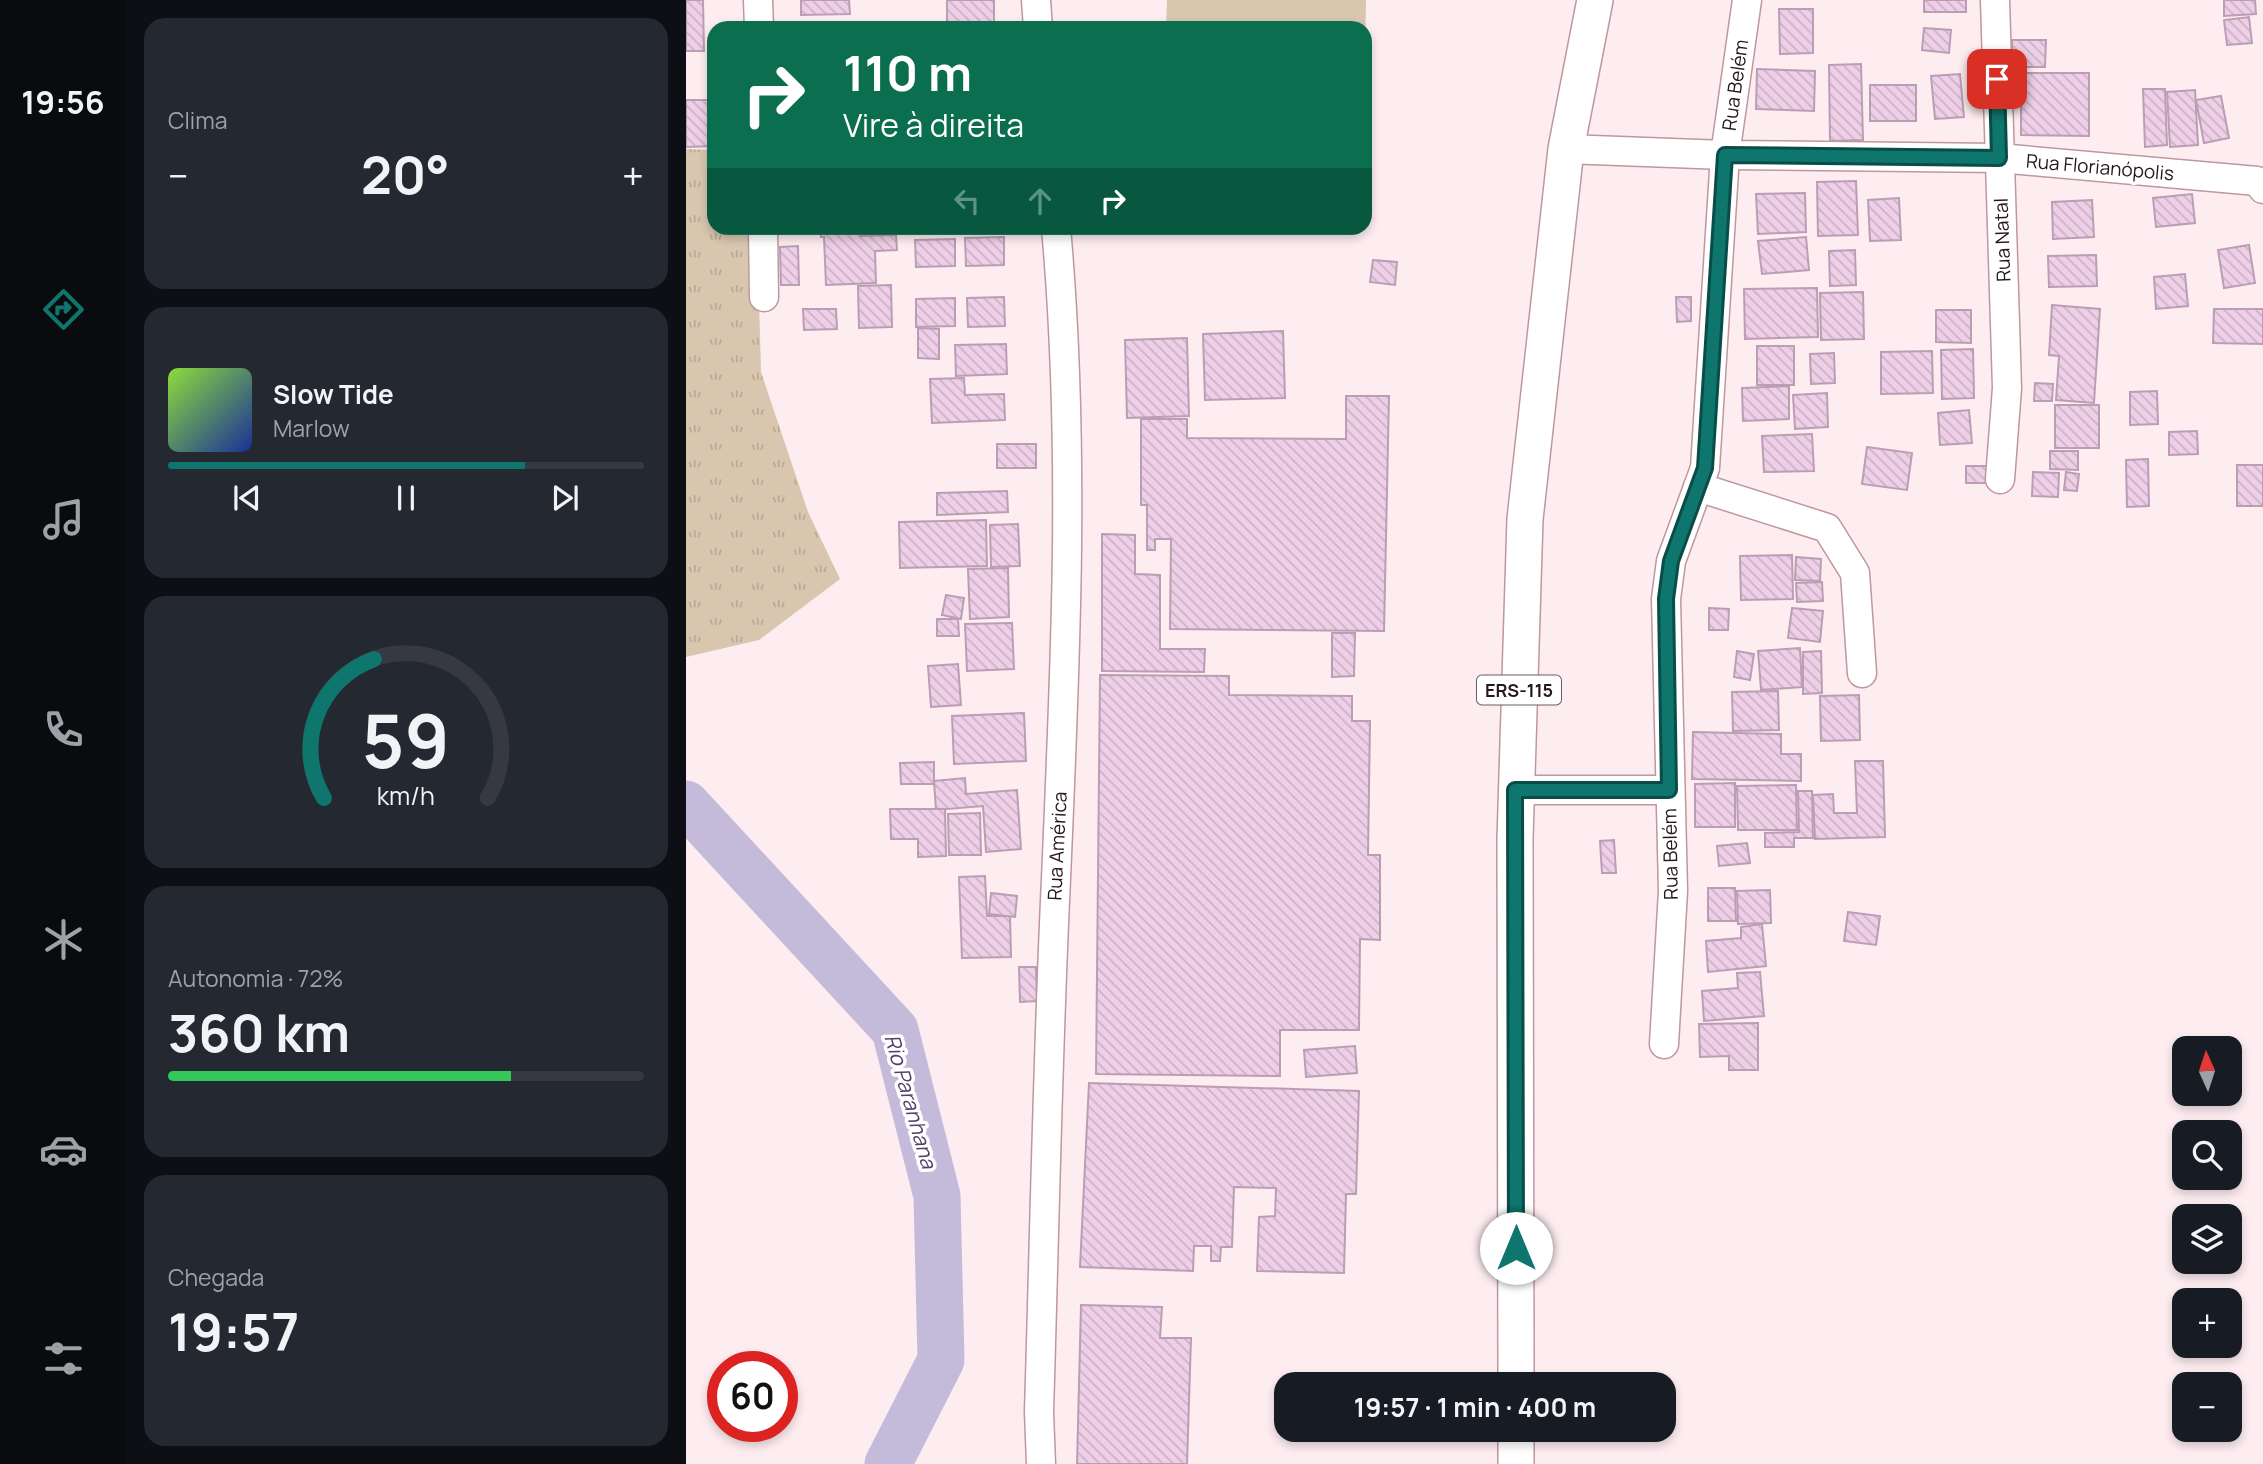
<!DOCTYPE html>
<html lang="pt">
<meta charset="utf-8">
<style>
body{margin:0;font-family:Manrope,sans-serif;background:#242831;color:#f1f3f6;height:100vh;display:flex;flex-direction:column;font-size:26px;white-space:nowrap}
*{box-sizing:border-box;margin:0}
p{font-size:23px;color:#9ea1a6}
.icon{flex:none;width:38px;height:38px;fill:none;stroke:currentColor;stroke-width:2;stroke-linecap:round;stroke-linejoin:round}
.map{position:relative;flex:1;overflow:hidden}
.drawer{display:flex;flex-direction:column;gap:18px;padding:18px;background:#0d0f14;width:560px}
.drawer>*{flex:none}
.banner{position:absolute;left:21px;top:21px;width:665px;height:214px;border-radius:21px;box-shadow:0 4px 10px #0003;background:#0b6e4f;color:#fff;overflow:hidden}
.needle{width:46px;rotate:357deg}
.tools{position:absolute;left:1486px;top:1036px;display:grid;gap:14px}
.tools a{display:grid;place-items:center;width:70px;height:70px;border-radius:14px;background:#171b24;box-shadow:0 4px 10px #0003;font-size:35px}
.speed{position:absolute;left:21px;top:1351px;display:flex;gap:14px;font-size:35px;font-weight:700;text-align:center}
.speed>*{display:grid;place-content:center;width:91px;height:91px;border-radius:50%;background:#171b24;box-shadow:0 4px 10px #0003;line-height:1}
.speed .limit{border:10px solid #d22;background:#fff;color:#111}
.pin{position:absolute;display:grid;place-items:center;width:60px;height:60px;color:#fff;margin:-30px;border-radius:14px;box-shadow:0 4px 10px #0006}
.me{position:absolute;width:77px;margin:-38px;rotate:0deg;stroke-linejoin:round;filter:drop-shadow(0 0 5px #0008)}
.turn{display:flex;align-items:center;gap:24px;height:147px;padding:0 21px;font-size:32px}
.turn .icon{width:91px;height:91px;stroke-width:2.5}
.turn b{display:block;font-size:49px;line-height:60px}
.lanes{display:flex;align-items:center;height:66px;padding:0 21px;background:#0003;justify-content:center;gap:35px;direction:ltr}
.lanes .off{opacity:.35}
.big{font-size:52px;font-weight:700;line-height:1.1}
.drawer .widget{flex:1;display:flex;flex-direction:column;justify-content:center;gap:10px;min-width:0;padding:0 24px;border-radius:21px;background:#242831}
.drawer .dial{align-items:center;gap:0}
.dial svg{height:182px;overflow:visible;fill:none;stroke:#363941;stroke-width:7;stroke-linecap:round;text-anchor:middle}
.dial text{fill:#f1f3f6;stroke:none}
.song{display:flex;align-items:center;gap:21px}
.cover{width:84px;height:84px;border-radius:10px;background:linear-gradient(135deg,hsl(90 70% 55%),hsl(230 70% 35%))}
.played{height:7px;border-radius:4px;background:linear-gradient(90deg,#0f766e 75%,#363941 75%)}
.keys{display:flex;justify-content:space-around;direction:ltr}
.heat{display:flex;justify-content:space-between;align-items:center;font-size:38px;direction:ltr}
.charge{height:10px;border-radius:5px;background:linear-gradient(90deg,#34c759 72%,#363941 0)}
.trip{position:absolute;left:588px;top:1372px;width:402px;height:70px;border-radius:21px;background:#171b24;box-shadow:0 4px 10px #0003;font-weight:700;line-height:70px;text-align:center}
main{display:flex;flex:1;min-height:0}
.tabs{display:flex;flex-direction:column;width:126px;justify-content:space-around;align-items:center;background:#090b0e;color:#9ea1a6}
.tabs .icon{width:49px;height:49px}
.tabs .current{color:#0f766e}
.tabs b{font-size:32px;color:#f1f3f6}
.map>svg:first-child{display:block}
</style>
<main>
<nav class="tabs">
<b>19:56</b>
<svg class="icon current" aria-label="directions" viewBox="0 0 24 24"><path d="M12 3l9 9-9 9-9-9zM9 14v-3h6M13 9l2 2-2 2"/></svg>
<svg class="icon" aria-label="music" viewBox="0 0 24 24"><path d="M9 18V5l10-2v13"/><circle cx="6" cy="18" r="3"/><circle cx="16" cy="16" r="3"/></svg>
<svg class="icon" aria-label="phone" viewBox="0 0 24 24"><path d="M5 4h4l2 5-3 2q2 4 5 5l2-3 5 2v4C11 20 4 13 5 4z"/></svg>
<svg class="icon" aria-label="climate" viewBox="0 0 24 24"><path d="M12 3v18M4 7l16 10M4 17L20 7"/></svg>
<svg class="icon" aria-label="car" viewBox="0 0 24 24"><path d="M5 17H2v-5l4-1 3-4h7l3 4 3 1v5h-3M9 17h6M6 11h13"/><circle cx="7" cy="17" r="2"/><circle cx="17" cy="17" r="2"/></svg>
<svg class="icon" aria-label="filters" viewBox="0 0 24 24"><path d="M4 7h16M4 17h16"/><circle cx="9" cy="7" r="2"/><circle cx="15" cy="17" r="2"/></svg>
</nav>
<section class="drawer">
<div class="widget"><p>Clima</p>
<div class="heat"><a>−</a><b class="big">20°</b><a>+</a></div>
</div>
<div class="widget">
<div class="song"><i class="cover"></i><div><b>Slow Tide</b><p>Marlow</p></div></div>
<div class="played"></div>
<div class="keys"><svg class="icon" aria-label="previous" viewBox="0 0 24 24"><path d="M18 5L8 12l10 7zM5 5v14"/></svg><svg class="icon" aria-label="pause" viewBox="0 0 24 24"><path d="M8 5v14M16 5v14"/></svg><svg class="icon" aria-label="next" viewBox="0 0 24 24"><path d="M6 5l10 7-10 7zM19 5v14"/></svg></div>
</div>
<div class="widget dial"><svg viewBox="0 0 100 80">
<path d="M14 69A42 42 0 1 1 86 69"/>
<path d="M14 69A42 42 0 0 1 36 8" stroke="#0f766e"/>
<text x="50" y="56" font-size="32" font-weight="700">59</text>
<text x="50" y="72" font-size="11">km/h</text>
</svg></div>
<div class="widget"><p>Autonomia · 72%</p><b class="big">360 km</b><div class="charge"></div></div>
<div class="widget"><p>Chegada</p><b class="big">19:57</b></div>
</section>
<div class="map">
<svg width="1577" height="1464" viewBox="0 0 1577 1464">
<defs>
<pattern id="grass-tufts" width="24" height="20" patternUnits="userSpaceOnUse" patternTransform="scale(1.75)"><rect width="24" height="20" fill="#d8c6af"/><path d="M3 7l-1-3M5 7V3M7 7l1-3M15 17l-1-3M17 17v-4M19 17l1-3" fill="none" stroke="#b9a996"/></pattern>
<pattern id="building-back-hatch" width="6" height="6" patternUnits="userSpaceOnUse" patternTransform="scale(1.75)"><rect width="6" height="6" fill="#eecfe7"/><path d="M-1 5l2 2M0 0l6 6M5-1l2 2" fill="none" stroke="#ccb1c6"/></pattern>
</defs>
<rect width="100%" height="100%" fill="#feedf0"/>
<!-- grass -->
<polygon fill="url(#grass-tufts)" points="0,149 28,150 28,228 71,228 75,372 122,512 154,579 73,640 0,657"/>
<!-- garden -->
<polygon fill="#d8c6af" points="481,0 680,0 679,59 679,28 480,28"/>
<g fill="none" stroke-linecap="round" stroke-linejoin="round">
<!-- river -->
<polyline stroke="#c4bad9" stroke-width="47" points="0,804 209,1030 251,1196 255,1360 202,1464"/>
</g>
<!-- building -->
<g fill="url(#building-back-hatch)" stroke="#bb9db4" stroke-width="2">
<polygon points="0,0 17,0 18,51 0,51"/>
<polygon points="115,0 163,0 164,14 115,15"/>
<rect x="261" y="0" width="47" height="28"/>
<rect x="1238" y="0" width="42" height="12"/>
<polygon points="1538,0 1569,0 1570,14 1538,16"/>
<polygon points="1093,9 1127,9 1127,53 1094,54"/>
<polygon points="1563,17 1566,43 1541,45 1538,20"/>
<polygon points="1238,28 1265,30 1263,53 1236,50"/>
<polygon points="1326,40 1360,40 1359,67 1326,67"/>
<polygon points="1175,64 1177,140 1144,141 1143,65"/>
<polygon points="1071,69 1129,71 1128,111 1070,109"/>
<polygon points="1335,73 1403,73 1403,136 1335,135"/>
<polygon points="1274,74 1278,117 1249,119 1245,76"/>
<rect x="1184" y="85" width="46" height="36"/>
<polygon points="1457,89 1479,89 1481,145 1459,147"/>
<polygon points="1509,90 1512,145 1484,147 1481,92"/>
<polygon points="1535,96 1543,138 1518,143 1510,100"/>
<polygon points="0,100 28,100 28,146 0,147"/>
<polygon points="1170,181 1172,235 1132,236 1131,182"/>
<polygon points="1119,193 1120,232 1072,234 1070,194"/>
<polygon points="1506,194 1509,223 1470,227 1467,198"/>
<polygon points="1213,198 1215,240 1184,241 1182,200"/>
<polygon points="1406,200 1408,237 1367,239 1366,202"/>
<polygon points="134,228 174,228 174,236 210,235 211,250 189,251 190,283 140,285 138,237 135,237"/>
<polygon points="271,228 314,228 315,231 271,232"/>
<polygon points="318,237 318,265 280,266 279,238"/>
<polygon points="1120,237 1123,270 1076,274 1072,241"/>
<polygon points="269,239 269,266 230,267 229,240"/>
<polygon points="1563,245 1569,283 1538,288 1532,250"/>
<polygon points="112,246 113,285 95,285 94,247"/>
<polygon points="1169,250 1170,285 1144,286 1143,251"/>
<polygon points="1410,255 1411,286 1363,287 1362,256"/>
<polygon points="687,260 711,262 709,285 684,282"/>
<polygon points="1499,274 1502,306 1470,309 1468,277"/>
<polygon points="205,285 206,327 173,328 172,286"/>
<polygon points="1131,288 1132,337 1059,339 1058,289"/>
<polygon points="1177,292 1178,339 1135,340 1134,293"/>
<polygon points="318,297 319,326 282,327 281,298"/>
<polygon points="990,297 1005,297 1005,321 991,322"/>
<polygon points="269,298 269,326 230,327 230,299"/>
<polygon points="1366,305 1414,309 1408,403 1370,400 1373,356 1363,355"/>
<polygon points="117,309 150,309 151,329 118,330"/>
<polygon points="1528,309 1577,309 1577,344 1527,343"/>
<polygon points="1250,310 1285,310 1285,343 1250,342"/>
<polygon points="232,328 253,329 253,359 232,358"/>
<polygon points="597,331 599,398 519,400 517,334"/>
<polygon points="501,338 503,416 441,418 439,340"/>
<polygon points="320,344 321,374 270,376 269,345"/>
<rect x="1071" y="346" width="37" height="39"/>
<polygon points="1287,349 1288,398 1256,399 1255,350"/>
<polygon points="1246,351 1247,393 1195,394 1195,352"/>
<polygon points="1148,353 1149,383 1125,384 1124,354"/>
<polygon points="278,378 279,395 318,394 319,420 246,423 244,379"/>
<polygon points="1349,383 1367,384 1366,401 1348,401"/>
<polygon points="1103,386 1103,419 1057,421 1056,388"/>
<polygon points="1471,391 1472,424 1444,425 1444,392"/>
<polygon points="1141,393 1142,427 1109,429 1107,395"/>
<polygon points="660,396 703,396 698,631 484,629 485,539 469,539 469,550 461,550 461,505 455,505 455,419 501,419 501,438 660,439"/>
<rect x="1369" y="405" width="44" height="43"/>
<polygon points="1283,410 1286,443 1254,445 1252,413"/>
<polygon points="1511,431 1512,454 1483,455 1483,432"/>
<polygon points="1126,434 1128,471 1078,472 1076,436"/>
<rect x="311" y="444" width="39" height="24"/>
<polygon points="1181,447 1226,453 1221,490 1176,484"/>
<polygon points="1364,451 1392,451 1392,470 1364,469"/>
<polygon points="1462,459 1463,506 1441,507 1440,460"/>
<rect x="1551" y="465" width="26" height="41"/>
<polygon points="1280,466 1304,466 1305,483 1280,483"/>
<polygon points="1347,472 1373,473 1372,497 1346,496"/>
<polygon points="1380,472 1393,474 1391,491 1378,490"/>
<polygon points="321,491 322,512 251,515 251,493"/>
<polygon points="300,520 301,566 214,568 213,522"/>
<polygon points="332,524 334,566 305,567 304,525"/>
<polygon points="416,534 449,535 449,574 474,575 474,649 519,649 518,672 416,671"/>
<polygon points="1106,555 1107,599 1055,600 1054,556"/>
<polygon points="1110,557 1135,559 1134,581 1109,580"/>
<polygon points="322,568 323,617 284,619 282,569"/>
<polygon points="1136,582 1137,601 1111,602 1110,583"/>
<polygon points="260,595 278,598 275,619 256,615"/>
<polygon points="1023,608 1043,609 1042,630 1023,630"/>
<polygon points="1106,608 1137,611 1134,642 1102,638"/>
<polygon points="251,619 272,619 273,636 251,636"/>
<polygon points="326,623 328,669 281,671 279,624"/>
<polygon points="646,633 669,633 668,676 646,677"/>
<polygon points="1114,648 1116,687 1075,690 1072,651"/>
<polygon points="1051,651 1068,654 1064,680 1048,677"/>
<polygon points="1135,651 1136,693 1117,694 1117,652"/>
<polygon points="272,664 275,705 245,707 242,666"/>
<polygon points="414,675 543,676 543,695 666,696 666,721 684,721 682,855 694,855 694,940 674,939 673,1030 594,1030 594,1076 410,1074"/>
<polygon points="1092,691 1093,730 1047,731 1046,692"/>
<polygon points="1173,695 1174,740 1135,741 1134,696"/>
<polygon points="338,713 340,761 268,764 266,716"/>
<polygon points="1007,732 1095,734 1095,754 1115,754 1115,781 1006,779"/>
<polygon points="1169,761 1197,761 1199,837 1129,839 1127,795 1147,794 1148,813 1171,813"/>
<polygon points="248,762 248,784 215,784 214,763"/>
<polygon points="279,778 280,794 331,790 335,849 300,852 297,806 250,810 248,781"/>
<polygon points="1049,783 1049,827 1009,827 1009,784"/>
<polygon points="1110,785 1111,830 1052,830 1051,786"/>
<polygon points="1112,791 1126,791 1127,838 1108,838 1108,847 1079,847 1079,833 1113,832"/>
<polygon points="204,809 259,809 260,856 232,857 232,839 205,839"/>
<polygon points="294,813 295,855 263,855 262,814"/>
<polygon points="928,840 930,873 916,873 914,841"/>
<polygon points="1061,843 1064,863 1033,866 1031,846"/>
<polygon points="299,876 301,916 324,916 325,957 276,958 273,877"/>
<polygon points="1022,888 1049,888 1050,921 1022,921"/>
<polygon points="1084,890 1085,923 1052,924 1051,891"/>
<polygon points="305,893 331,896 329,917 303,914"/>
<polygon points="1162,912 1194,916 1190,945 1158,941"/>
<polygon points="1076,924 1080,966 1022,972 1020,941 1055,938 1055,927"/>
<polygon points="333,967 350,967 351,1001 334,1002"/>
<polygon points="1074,972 1078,1016 1018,1021 1016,991 1052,988 1051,973"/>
<polygon points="1072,1023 1072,1070 1043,1070 1043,1056 1014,1057 1013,1024"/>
<polygon points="669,1046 671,1073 620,1077 618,1050"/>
<polygon points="403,1083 673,1091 670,1194 660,1194 658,1273 571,1271 573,1217 589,1216 590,1188 548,1187 546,1247 535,1247 534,1261 525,1261 525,1246 508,1246 507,1271 394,1267"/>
<polygon points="395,1305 476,1307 474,1338 505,1338 501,1464 391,1464"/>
</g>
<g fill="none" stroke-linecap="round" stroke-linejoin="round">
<!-- minor casing -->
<g stroke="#bf979e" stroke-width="31">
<g id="minor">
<polyline points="72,0 73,28"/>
<polyline points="350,0 352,28"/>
<polyline points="1309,0 1321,388 1314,479"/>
<polyline points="880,149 1039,155 1313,158 1571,181 1577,189"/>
<polyline points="77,228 78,297"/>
<polyline points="1012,487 1141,528 1169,573 1176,673"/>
<polyline points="829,790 983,790"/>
<polyline points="978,1044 987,891 980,599 985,561 1019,468 1039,155 1061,0"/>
<path d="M355 1464 353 1412C358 1249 361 1087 368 924 378 692 391 460 370 228"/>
</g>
</g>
<!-- major casing -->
<g stroke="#bf979e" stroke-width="38">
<g id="major">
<polyline points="830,1384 829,839 839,519 880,149 909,0"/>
<polyline points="830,1430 830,1464"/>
</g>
</g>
<!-- minor -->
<use href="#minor" stroke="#fff" stroke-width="28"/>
<!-- major -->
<use href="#major" stroke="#fff" stroke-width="35"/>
</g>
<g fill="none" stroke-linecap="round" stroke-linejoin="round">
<!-- route casing -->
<g stroke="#0a4d48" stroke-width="18">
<polyline id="route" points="830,1248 829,790 983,790 980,599 985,561 1019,468 1039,155 1313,158 1311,79"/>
</g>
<!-- route -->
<use href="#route" stroke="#0f766e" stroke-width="12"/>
</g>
<g text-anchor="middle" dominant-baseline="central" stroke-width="7" stroke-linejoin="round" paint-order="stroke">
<!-- shield labels -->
<rect fill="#fff" stroke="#675d5f" stroke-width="2" x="791" y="675.5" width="84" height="29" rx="5"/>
<g font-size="18" font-weight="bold" fill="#26171a">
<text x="833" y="690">ERS-115</text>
</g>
<!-- street labels -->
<g font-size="19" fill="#26171a" stroke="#fff">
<text transform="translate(1049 85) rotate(-82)">Rua Belém</text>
<text transform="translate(1414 167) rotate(5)">Rua Florianópolis</text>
<text transform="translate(1316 240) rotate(-92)">Rua Natal</text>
<text transform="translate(371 846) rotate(-87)">Rua América</text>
<text transform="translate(984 854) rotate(-91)">Rua Belém</text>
</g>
<!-- water labels -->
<g font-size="21" font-style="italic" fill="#50406c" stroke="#fff">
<text transform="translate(225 1101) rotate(74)">Rio Paranhana</text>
</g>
</g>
</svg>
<div class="tools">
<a><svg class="needle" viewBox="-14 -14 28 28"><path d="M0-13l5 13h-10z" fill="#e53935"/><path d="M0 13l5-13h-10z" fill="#9ea1a6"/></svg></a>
<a><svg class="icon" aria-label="search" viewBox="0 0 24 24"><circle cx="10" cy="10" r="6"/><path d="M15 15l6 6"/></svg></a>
<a><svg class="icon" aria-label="layers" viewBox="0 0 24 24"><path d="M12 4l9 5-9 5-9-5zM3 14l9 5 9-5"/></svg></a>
<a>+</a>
<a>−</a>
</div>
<div class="speed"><div class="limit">60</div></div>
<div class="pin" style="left:1311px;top:79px;background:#d93025"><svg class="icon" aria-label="arrive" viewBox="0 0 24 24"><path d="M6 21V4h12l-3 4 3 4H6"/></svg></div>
<svg class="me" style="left:830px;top:1248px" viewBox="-20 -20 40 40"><circle r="19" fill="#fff"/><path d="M0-13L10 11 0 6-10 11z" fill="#0f766e"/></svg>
<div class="trip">19:57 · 1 min · 400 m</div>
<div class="banner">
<div class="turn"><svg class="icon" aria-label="right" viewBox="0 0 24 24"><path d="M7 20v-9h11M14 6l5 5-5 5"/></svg><div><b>110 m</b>Vire à direita</div></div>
<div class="lanes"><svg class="icon off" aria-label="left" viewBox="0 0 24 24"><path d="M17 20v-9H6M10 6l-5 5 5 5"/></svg><svg class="icon off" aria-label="ahead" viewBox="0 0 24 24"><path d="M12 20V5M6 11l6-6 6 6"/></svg><svg class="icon" aria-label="right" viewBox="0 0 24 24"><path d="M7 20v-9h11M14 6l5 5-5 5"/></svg></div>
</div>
</div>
</main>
